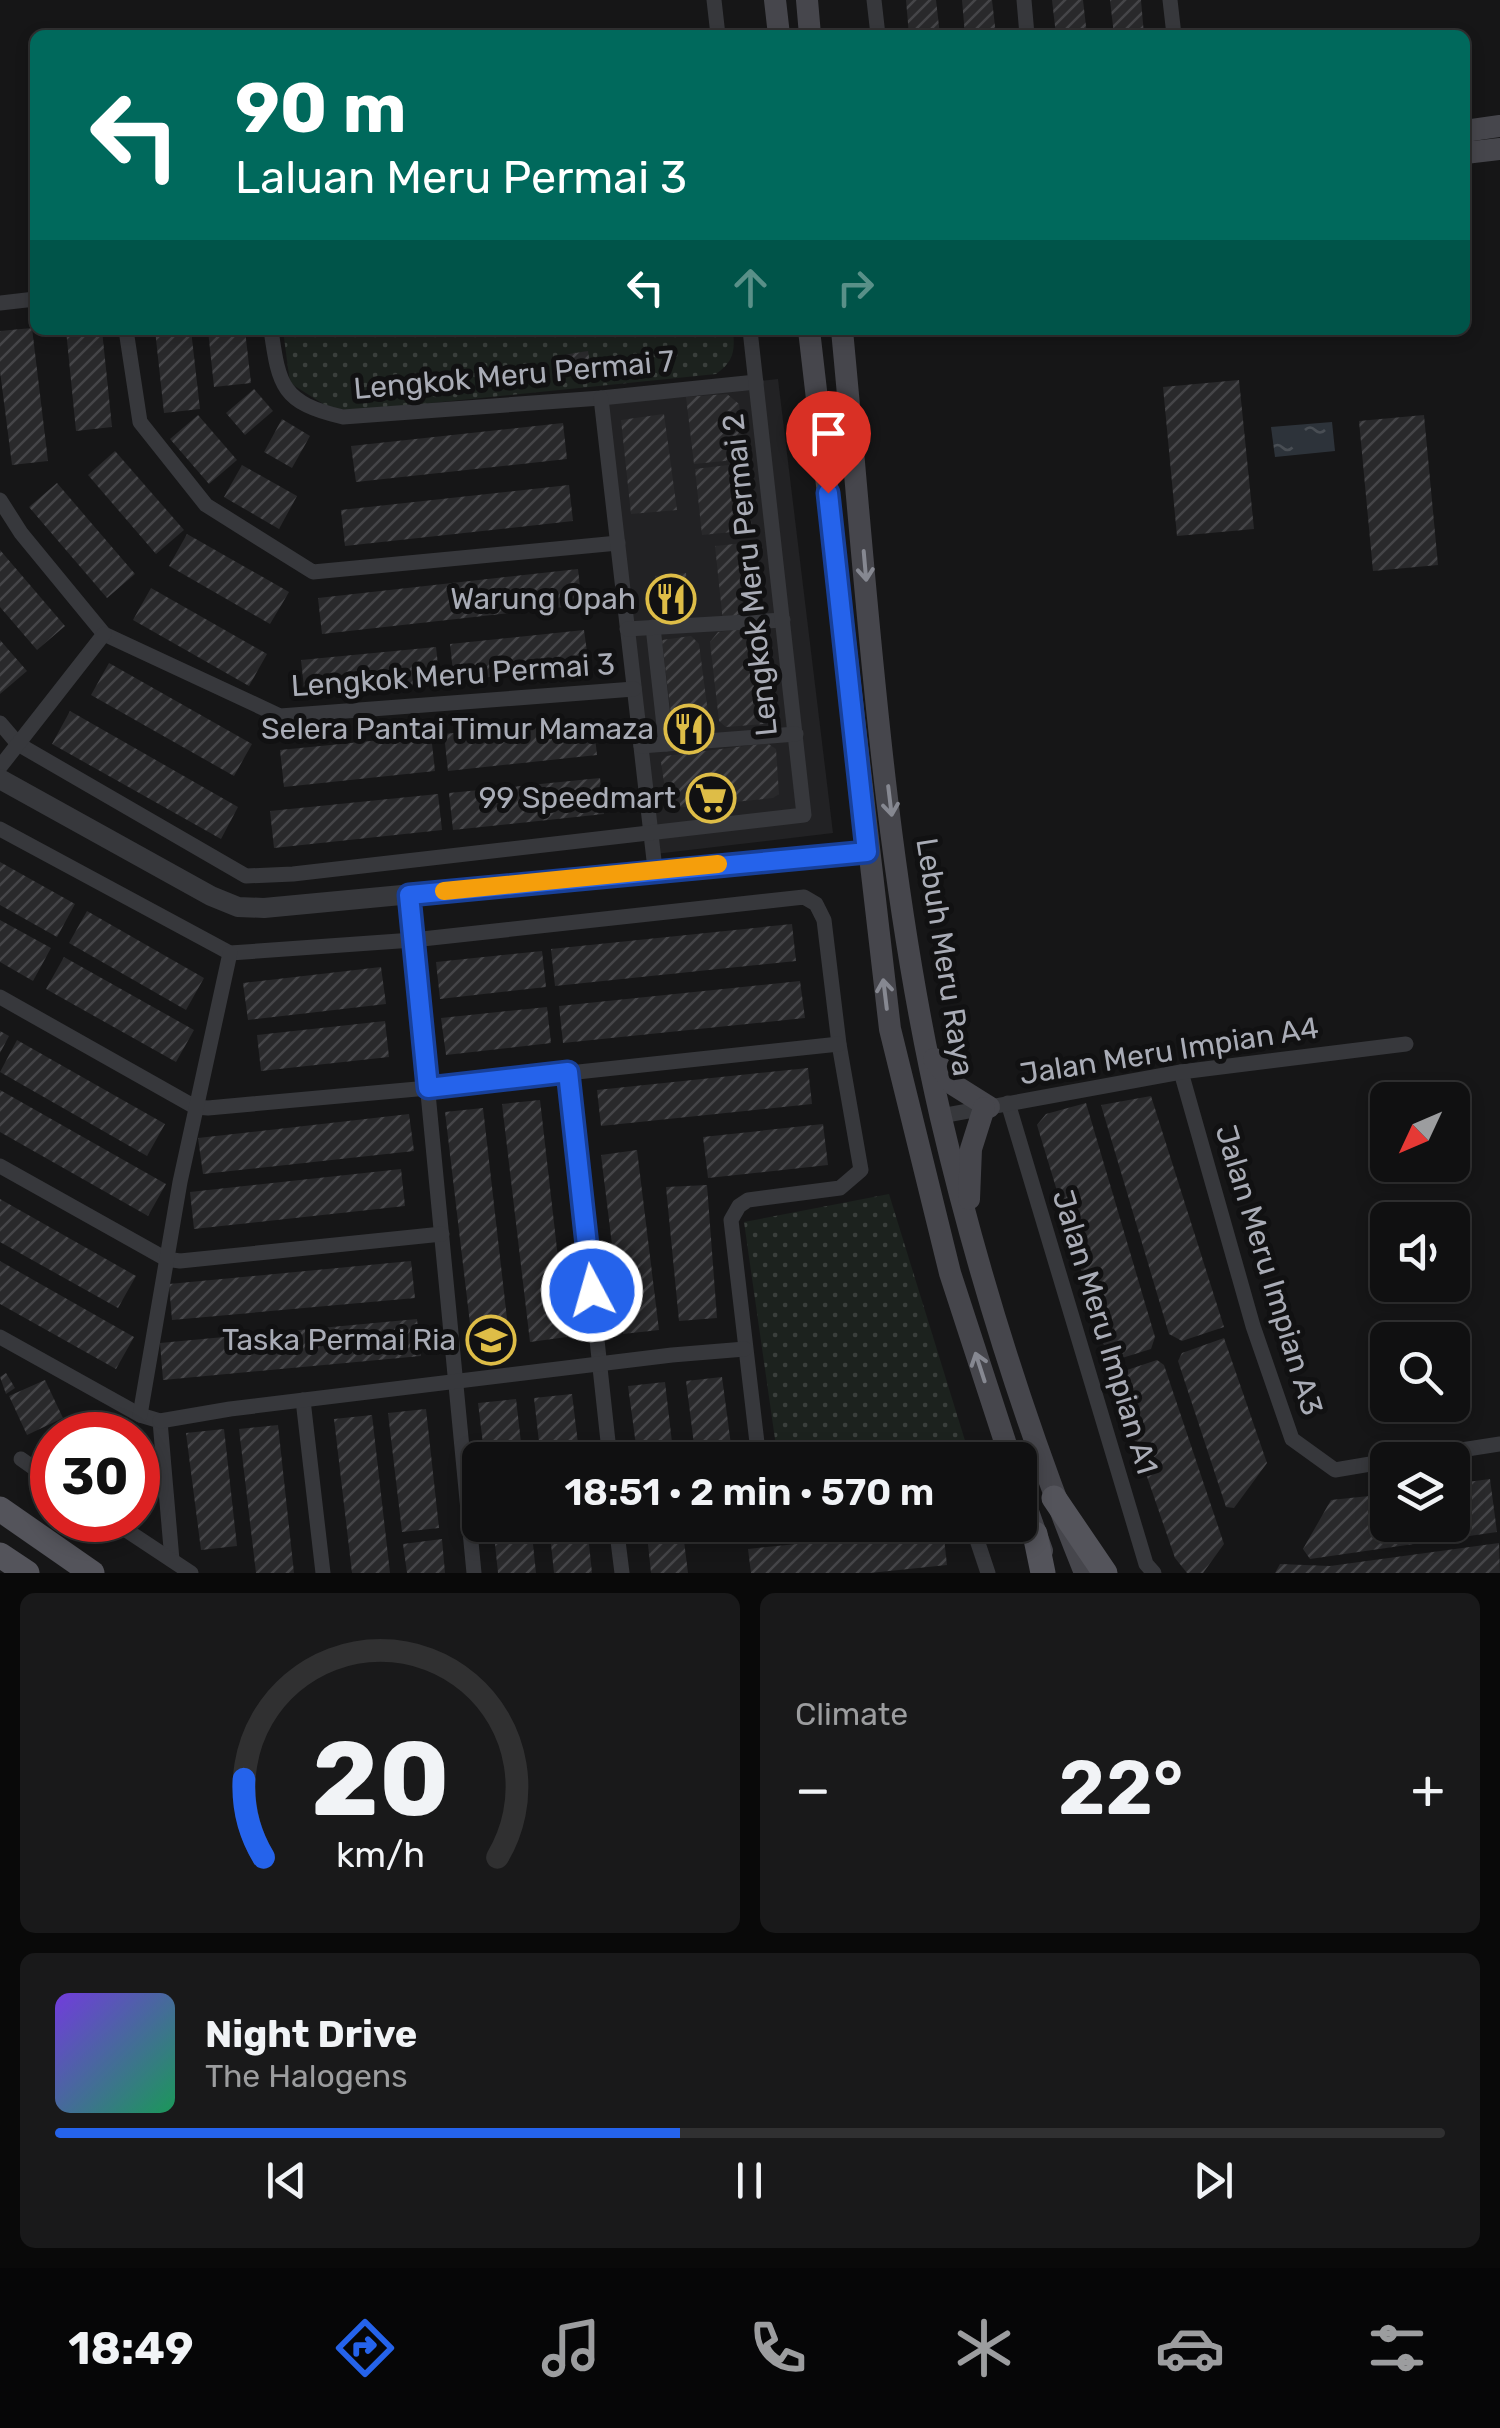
<!DOCTYPE html>
<meta charset="utf-8">
<style>
body{margin:0;font-family:Rubik,sans-serif;background:#19191a;color:#f1f3f6;height:100vh;display:flex;flex-direction:column;font-size:38px;white-space:nowrap}
*{box-sizing:border-box;margin:0}
p{font-size:32px;color:#9c9d9f}
.icon{flex:none;width:55px;height:55px;fill:none;stroke:currentColor;stroke-width:2;stroke-linecap:round;stroke-linejoin:round}
.map{position:relative;height:1573px;overflow:hidden}
.panel{display:flex;flex-direction:column;gap:20px;padding:20px;background:#090909;flex:1}
.panel>*{flex:none}
.guide{position:absolute;left:30px;top:30px;width:1440px;height:305px;border-radius:15px;box-shadow:0 5px 15px #0003,0 0 0 2px #303031;background:#00695c;color:#fff;overflow:hidden}
.needle{width:65px;rotate:226deg}
.buttons{position:absolute;left:1370px;top:1082px;display:grid;gap:20px}
.buttons a{display:grid;place-items:center;width:100px;height:100px;border-radius:15px;background:#101011;box-shadow:0 5px 15px #0003,0 0 0 2px #303031;font-size:50px}
.speed{position:absolute;left:30px;top:1412px;display:flex;gap:20px;font-size:50px;font-weight:700;text-align:center}
.speed>*{display:grid;place-content:center;width:130px;height:130px;border-radius:50%;background:#101011;box-shadow:0 5px 15px #0003,0 0 0 2px #303031;line-height:1}
.speed .limit{border:15px solid #d22;background:#fff;color:#111}
.pin{position:absolute;display:grid;place-items:center;width:85px;height:85px;color:#fff;margin:-102px -42px;border-radius:50% 50% 50% 0;rotate:-45deg;box-shadow:0 0 10px #0007}
.pin .icon{rotate:45deg}
.me{position:absolute;width:110px;margin:-55px;rotate:354deg;stroke-linejoin:round;filter:drop-shadow(0 0 8px #0008)}
.turn{display:flex;align-items:center;gap:35px;height:210px;padding:0 40px;font-size:45px}
.turn .icon{width:130px;height:130px;stroke-width:2.5}
.turn b{display:block;font-size:70px;line-height:85px}
.lanes{display:flex;align-items:center;height:95px;padding:0 40px;background:#0003;justify-content:center;gap:50px;direction:ltr}
.lanes .off{opacity:.35}
.big{font-size:75px;font-weight:600;line-height:1.1}
.panel .card{flex:1;display:flex;flex-direction:column;justify-content:center;gap:15px;min-width:0;padding:0 35px;border-radius:15px;background:#19191a}
.panel .dial{align-items:center;gap:0}
.dial svg{height:260px;overflow:visible;fill:none;stroke:#303031;stroke-width:7;stroke-linecap:round;text-anchor:middle}
.dial text{fill:#f1f3f6;stroke:none}
.song{display:flex;align-items:center;gap:30px}
.cover{width:120px;height:120px;border-radius:15px;background:linear-gradient(135deg,hsl(260 70% 55%),hsl(150 70% 35%))}
.played{height:10px;border-radius:5px;background:linear-gradient(90deg,#2563eb 45%,#303031 45%)}
.keys{display:flex;justify-content:space-around;direction:ltr}
.heat{display:flex;justify-content:space-between;align-items:center;font-size:55px;direction:ltr}
.panel .tiles{flex:1;display:grid;gap:20px;grid-template-columns:1fr 1fr}
.card:last-child{grid-column:span 2}
.trip{position:absolute;left:462px;top:1442px;width:575px;height:100px;border-radius:15px;background:#101011;box-shadow:0 5px 15px #0003,0 0 0 2px #303031;font-weight:600;line-height:100px;text-align:center}
.dock{display:flex;height:160px;justify-content:space-around;align-items:center;background:#060607;color:#9c9d9f}
.dock .icon{width:70px;height:70px}
.dock .selected{color:#2563eb}
.dock b{font-size:45px;color:#f1f3f6}
.map>svg:first-child{display:block}
</style>
<div class="map">
<svg width="1500" height="1573" viewBox="0 0 1500 1573">
<defs>
<pattern id="green-dots" width="8" height="8" patternUnits="userSpaceOnUse" patternTransform="scale(2.5)"><rect width="8" height="8" fill="#1c221e"/><path d="M2 2h.1M6 6h.1" fill="none" stroke="#3a3f3c" stroke-width="1.8" stroke-linecap="round"/></pattern>
<pattern id="water-ripples" width="26" height="14" patternUnits="userSpaceOnUse" patternTransform="scale(2.5)"><rect width="26" height="14" fill="#2d333a"/><path d="M2 4q2-2 4 0t4 0M15 11q2-2 4 0t4 0" fill="none" stroke="#494e54"/></pattern>
<pattern id="building-hatch" width="6" height="6" patternUnits="userSpaceOnUse" patternTransform="scale(2.5)"><rect width="6" height="6" fill="#29292b"/><path d="M-1 1l2-2M0 6l6-6M5 7l2-2" fill="none" stroke="#454548"/></pattern>
</defs>
<rect width="100%" height="100%" fill="#161617"/>
<!-- built -->
<polygon fill="#222224" points="778,379 833,833 655,854 599,399"/>
<!-- green -->
<g fill="url(#green-dots)">
<path d="M283 330H733C735 351 734 361 716 374L353 411 328 407 290 383Z"/>
<polygon points="889,1194 971,1460 778,1460 744,1222"/>
</g>
<!-- water -->
<polygon fill="url(#water-ripples)" points="1332,422 1335,451 1275,457 1271,427"/>
<!-- building -->
<g fill="url(#building-hatch)">
<polygon points="906,0 936,0 940,35 909,35"/>
<polygon points="962,0 992,0 996,35 965,35"/>
<polygon points="1052,0 1083,0 1087,35 1056,35"/>
<polygon points="1110,0 1141,0 1144,35 1114,35"/>
<polygon points="32,328 48,461 12,465 0,371 0,331"/>
<polygon points="66,330 102,330 112,427 76,431"/>
<polygon points="155,330 191,330 200,409 164,413"/>
<polygon points="208,330 245,330 251,383 214,387"/>
<polygon points="588,351 591,370 566,375 563,355"/>
<polygon points="1239,380 1254,529 1177,536 1163,387"/>
<polygon points="254,389 273,411 245,435 226,413"/>
<polygon points="727,394 739,404 744,459 694,464 686,397"/>
<polygon points="664,414 677,510 631,514 621,420"/>
<polygon points="198,415 237,460 209,484 170,439"/>
<polygon points="1424,415 1438,565 1373,571 1359,421"/>
<polygon points="282,419 310,436 292,468 264,452"/>
<polygon points="563,423 567,459 356,482 351,446"/>
<polygon points="115,451 184,530 156,554 88,475"/>
<polygon points="745,463 752,530 702,535 695,469"/>
<polygon points="242,465 297,496 279,529 224,497"/>
<polygon points="57,483 135,574 107,598 29,507"/>
<polygon points="569,485 573,521 345,546 341,510"/>
<polygon points="187,534 289,592 270,624 169,566"/>
<polygon points="754,542 763,618 723,622 715,546"/>
<polygon points="0,550 65,626 37,650 0,607"/>
<polygon points="578,569 582,605 322,634 318,598"/>
<polygon points="686,573 689,616 657,618 655,596 648,597 648,586 655,585 655,576"/>
<polygon points="151,588 267,654 249,686 133,620"/>
<polygon points="758,627 764,633 772,715 765,724 726,727 719,721 710,642 718,632"/>
<polygon points="584,630 589,666 454,681 450,644"/>
<polygon points="691,636 699,644 710,728 700,737 674,739 662,640"/>
<polygon points="0,640 27,671 0,694"/>
<polygon points="436,647 440,683 305,697 301,660"/>
<polygon points="109,663 252,744 234,776 91,695"/>
<polygon points="70,711 238,807 221,839 52,744"/>
<polygon points="593,719 597,755 448,771 444,734"/>
<polygon points="431,735 435,771 284,787 280,750"/>
<polygon points="767,743 776,749 779,794 773,798 675,808 667,803 661,762 666,756"/>
<polygon points="600,778 604,814 453,830 449,793"/>
<polygon points="438,794 442,830 274,848 270,811"/>
<polygon points="0,862 75,904 57,937 0,905"/>
<polygon points="87,911 204,978 186,1010 69,943"/>
<polygon points="0,920 51,948 33,981 0,962"/>
<polygon points="792,924 796,961 555,986 551,949"/>
<polygon points="542,951 546,987 440,999 436,962"/>
<polygon points="64,957 194,1030 176,1062 46,989"/>
<polygon points="381,967 386,1004 248,1020 243,983"/>
<polygon points="800,981 805,1018 563,1043 559,1006"/>
<polygon points="547,1007 551,1043 446,1055 441,1018"/>
<polygon points="385,1021 389,1057 261,1071 257,1035"/>
<polygon points="0,1031 9,1036 0,1053"/>
<polygon points="17,1040 165,1124 147,1156 0,1072"/>
<polygon points="808,1068 812,1104 601,1126 597,1090"/>
<polygon points="0,1090 166,1184 148,1216 0,1132"/>
<polygon points="1151,1096 1224,1327 1182,1341 1169,1334 1101,1105"/>
<polygon points="540,1100 567,1337 530,1342 502,1104"/>
<polygon points="1086,1103 1155,1337 1151,1349 1109,1362 1037,1125 1046,1114"/>
<polygon points="483,1108 510,1345 473,1349 445,1112"/>
<polygon points="409,1114 414,1151 203,1174 198,1138"/>
<polygon points="823,1124 828,1165 708,1178 703,1137"/>
<polygon points="637,1150 659,1330 623,1334 601,1155"/>
<polygon points="401,1169 405,1206 194,1229 190,1192"/>
<polygon points="707,1185 717,1318 679,1321 666,1187"/>
<polygon points="0,1199 136,1276 118,1308 0,1242"/>
<polygon points="0,1261 134,1337 116,1369 0,1304"/>
<polygon points="411,1261 415,1298 172,1320 169,1284"/>
<polygon points="417,1319 421,1356 163,1380 160,1343"/>
<polygon points="1224,1338 1267,1463 1234,1508 1226,1507 1178,1361 1182,1353"/>
<polygon points="1157,1360 1164,1365 1224,1544 1203,1573 1187,1573 1175,1558 1112,1375"/>
<polygon points="6,1373 15,1388 6,1394 0,1377"/>
<polygon points="722,1377 733,1460 696,1460 686,1381"/>
<polygon points="45,1380 63,1418 27,1435 9,1396"/>
<polygon points="665,1382 674,1460 638,1460 628,1386"/>
<polygon points="572,1394 580,1460 541,1460 534,1398"/>
<polygon points="516,1399 523,1460 485,1460 478,1403"/>
<polygon points="426,1409 439,1528 402,1532 388,1413"/>
<polygon points="372,1415 390,1573 352,1573 334,1419"/>
<polygon points="100,1417 103,1427 120,1421 126,1424 127,1429 134,1427 147,1457 138,1461 138,1435 55,1435"/>
<polygon points="278,1425 294,1573 256,1573 239,1429"/>
<polygon points="224,1429 237,1546 201,1550 186,1433"/>
<polygon points="1490,1479 1497,1532 1310,1559 1303,1549 1331,1500 1388,1494 1388,1525 1452,1525 1452,1484"/>
<polygon points="493,1525 531,1525 536,1573 498,1573"/>
<polygon points="549,1525 587,1525 592,1573 554,1573"/>
<polygon points="646,1525 682,1525 688,1573 651,1573"/>
<polygon points="704,1525 741,1525 742,1539 706,1544"/>
<polygon points="943,1529 947,1565 870,1573 751,1573 748,1549"/>
<polygon points="442,1539 445,1573 407,1573 403,1544"/>
<polygon points="1499,1543 1500,1573 1275,1573 1280,1564 1330,1566"/>
</g>
<g fill="none" stroke-linecap="round" stroke-linejoin="round">
<!-- minor -->
<g stroke="#37383c" stroke-width="15">
<polyline points="714,0 718,35"/>
<polyline points="874,0 878,35"/>
<polyline points="1024,0 1027,35"/>
<polyline points="1170,0 1174,35"/>
<polyline points="0,303 35,299"/>
<polyline points="126,330 140,422 206,505 313,572 618,543"/>
<path d="M271 330C279 386 282 403 343 417L601 398 756 382"/>
<polyline points="601,398 655,869"/>
<polyline points="0,500 21,533 104,634 280,716 634,689"/>
<polyline points="653,627 666,744"/>
<polyline points="627,629 783,620"/>
<polyline points="0,723 18,744 246,876 293,874 804,815 750,330"/>
<polyline points="641,746 796,734"/>
<polyline points="0,767 104,634"/>
<polyline points="0,829 230,953 413,940 804,897 816,904 824,920 839,1044 861,1170 840,1188 748,1200 739,1206 731,1220 759,1460"/>
<polyline points="409,895 474,1573"/>
<polyline points="0,997 195,1107 208,1108 428,1088 839,1044"/>
<polyline points="568,1072 610,1460"/>
<polyline points="1181,1072 1253,1326 1292,1439 1335,1470 1388,1461"/>
<polyline points="1008,1103 1146,1564 1154,1573"/>
<polyline points="941,1116 1181,1072 1406,1044"/>
<polyline points="0,1166 166,1259 180,1261 442,1234"/>
<polyline points="0,1337 140,1415 160,1421 172,1560"/>
<polyline points="303,1400 323,1573"/>
<polyline points="140,1415 180,1182 230,953"/>
<polyline points="160,1421 230,1409 672,1355 745,1349"/>
<polyline points="21,1459 52,1481"/>
<polyline points="1397,1460 1500,1444"/>
<polyline points="111,1520 191,1573"/>
<polyline points="616,1525 622,1573"/>
<polyline points="972,1525 988,1573"/>
</g>
<!-- tertiary -->
<polyline stroke="#37383c" stroke-width="20" points="0,779 211,896 238,907 264,908 867,851"/>
<!-- secondary -->
<g stroke="#46464c" stroke-width="22">
<polyline points="775,0 779,35"/>
<polyline points="807,0 810,35"/>
<polyline points="1465,131 1500,126"/>
<polyline points="1465,153 1500,149"/>
<polyline points="809,330 890,1029 950,1273 1011,1460"/>
<path d="M842 330C867 591 882 863 941 1118 977 1271 1026 1427 1085 1573"/>
<polyline points="934,1059 954,1085 989,1107"/>
<polyline points="969,1199 971,1149 984,1108"/>
<polyline points="1020,1489 1042,1551"/>
</g>
<!-- primary -->
<g stroke="#54545b" stroke-width="25">
<polyline points="1054,1498 1105,1573"/>
<polyline points="0,1509 92,1573"/>
<polyline points="1035,1534 1043,1573"/>
<polyline points="0,1555 27,1573"/>
</g>
</g>
<!-- one-way arrows -->
<defs><path id="oneway-shaft" d="M-6 0H5M1.5-3L5.5 0L1.5 3" fill="none" stroke-width="1.6" stroke-linecap="round" stroke-linejoin="round" transform="scale(2.5)"/></defs>
<g stroke="#868891">
<use href="#oneway-shaft" transform="translate(865 566) rotate(85)"/>
<use href="#oneway-shaft" transform="translate(890 801) rotate(83)"/>
<use href="#oneway-shaft" transform="translate(885 994) rotate(-97)"/>
<use href="#oneway-shaft" transform="translate(980 1367) rotate(-108)"/>
</g>
<g fill="none" stroke-linecap="round" stroke-linejoin="round">
<!-- route casing -->
<g stroke="#184099" stroke-width="25">
<polyline id="route" points="592,1291 568,1072 428,1088 409,895 867,852 828,493"/>
</g>
<!-- route -->
<use href="#route" stroke="#2563eb" stroke-width="18"/>
<!-- slow -->
<polyline stroke="#f59e0b" stroke-width="18" points="444,891 718,864"/>
</g>
<!-- icons -->
<defs>
<g id="restaurant-ring" transform="scale(2.5)"><circle r="9.5" fill="#111112" stroke="#debd47" stroke-width="1.5"/><path d="M-5-6h1v4h1v-4h1v4h1v-4h1v5L-1.5 .5V6h-2V.5L-5-1ZM5-6V6H3V1.5H1.5Q1.5-4 5-6Z" fill="#debd47"/></g>
<g id="supermarket-ring" transform="scale(2.5)"><circle r="9.5" fill="#111112" stroke="#debd47" stroke-width="1.5"/><path d="M-6-5.5h2.5l.6 2H6L4.5 2H-2.5L-4.4-4H-6ZM-1.5 3.2a1.3 1.3 0 1 0 .1 0ZM3 3.2a1.3 1.3 0 1 0 .1 0Z" fill="#debd47"/></g>
<g id="school-ring" transform="scale(2.5)"><circle r="9.5" fill="#111112" stroke="#debd47" stroke-width="1.5"/><path d="M0-5L7-2L0 1L-7-2ZM-4 1L0 2.5L4 1V4Q0 6-4 4Z" fill="#debd47"/></g>
</defs>
<g fill-rule="evenodd">
<use href="#restaurant-ring" x="671" y="599"/>
<use href="#restaurant-ring" x="689" y="729"/>
<use href="#supermarket-ring" x="711" y="798"/>
<use href="#school-ring" x="491" y="1340"/>
</g>
<g text-anchor="middle" dominant-baseline="central" stroke-width="10" stroke-linejoin="round" paint-order="stroke">
<!-- street labels -->
<g font-size="30" fill="#a9acb6" stroke="#111112">
<text transform="translate(514 375) rotate(-5)">Lengkok Meru Permai 7</text>
<text transform="translate(750 575) rotate(-96)">Lengkok Meru Permai 2</text>
<text transform="translate(453 675) rotate(-4)">Lengkok Meru Permai 3</text>
<text transform="translate(945 957) rotate(81)">Lebuh Meru Raya</text>
<text transform="translate(1169 1051) rotate(-9)">Jalan Meru Impian A4</text>
<text transform="translate(1269 1270) rotate(73)">Jalan Meru Impian A3</text>
<text transform="translate(1105 1332) rotate(73)">Jalan Meru Impian A1</text>
</g>
<!-- poi labels -->
<g font-size="30" fill="#a9acb6" stroke="#111112" text-anchor="end">
<text x="636" y="599">Warung Opah</text>
<text x="654" y="729">Selera Pantai Timur Mamaza</text>
<text x="676" y="798">99 Speedmart</text>
<text x="456" y="1340">Taska Permai Ria</text>
</g>
</g>
</svg>
<div class="buttons">
<a><svg class="needle" viewBox="-14 -14 28 28"><path d="M0-13l5 13h-10z" fill="#e53935"/><path d="M0 13l5-13h-10z" fill="#9c9d9f"/></svg></a>
<a><svg class="icon" aria-label="sound" viewBox="0 0 24 24"><path d="M4 9h4l5-4v14l-5-4H4zM17 9q2 3 0 6"/></svg></a>
<a><svg class="icon" aria-label="search" viewBox="0 0 24 24"><circle cx="10" cy="10" r="6"/><path d="M15 15l6 6"/></svg></a>
<a><svg class="icon" aria-label="layers" viewBox="0 0 24 24"><path d="M12 4l9 5-9 5-9-5zM3 14l9 5 9-5"/></svg></a>
</div>
<div class="speed"><div class="limit">30</div></div>
<div class="pin" style="left:828px;top:493px;background:#d93025"><svg class="icon" aria-label="arrive" viewBox="0 0 24 24"><path d="M6 21V4h12l-3 4 3 4H6"/></svg></div>
<svg class="me" style="left:592px;top:1291px" viewBox="-20 -20 40 40"><circle r="17" fill="#2563eb" stroke="#fff" stroke-width="3"/><path d="M0-11L8 9 0 5-8 9z" fill="#fff"/></svg>
<div class="trip">18:51 · 2 min · 570 m</div>
<div class="guide">
<div class="turn"><svg class="icon" aria-label="left" viewBox="0 0 24 24"><path d="M17 20v-9H6M10 6l-5 5 5 5"/></svg><div><b>90 m</b>Laluan Meru Permai 3</div></div>
<div class="lanes"><svg class="icon" aria-label="left" viewBox="0 0 24 24"><path d="M17 20v-9H6M10 6l-5 5 5 5"/></svg><svg class="icon off" aria-label="ahead" viewBox="0 0 24 24"><path d="M12 20V5M6 11l6-6 6 6"/></svg><svg class="icon off" aria-label="right" viewBox="0 0 24 24"><path d="M7 20v-9h11M14 6l5 5-5 5"/></svg></div>
</div>
</div>
<section class="panel">
<div class="tiles">
<div class="card dial"><svg viewBox="0 0 100 80">
<path d="M14 69A42 42 0 1 1 86 69"/>
<path d="M14 69A42 42 0 0 1 8 45" stroke="#2563eb"/>
<text x="50" y="56" font-size="32" font-weight="700">20</text>
<text x="50" y="72" font-size="11">km/h</text>
</svg></div>
<div class="card"><p>Climate</p>
<div class="heat"><a>−</a><b class="big">22°</b><a>+</a></div>
</div>
<div class="card">
<div class="song"><i class="cover"></i><div><b>Night Drive</b><p>The Halogens</p></div></div>
<div class="played"></div>
<div class="keys"><svg class="icon" aria-label="previous" viewBox="0 0 24 24"><path d="M18 5L8 12l10 7zM5 5v14"/></svg><svg class="icon" aria-label="pause" viewBox="0 0 24 24"><path d="M8 5v14M16 5v14"/></svg><svg class="icon" aria-label="next" viewBox="0 0 24 24"><path d="M6 5l10 7-10 7zM19 5v14"/></svg></div>
</div>
</div>
</section>
<nav class="dock">
<b>18:49</b>
<svg class="icon selected" aria-label="directions" viewBox="0 0 24 24"><path d="M12 3l9 9-9 9-9-9zM9 14v-3h6M13 9l2 2-2 2"/></svg>
<svg class="icon" aria-label="music" viewBox="0 0 24 24"><path d="M9 18V5l10-2v13"/><circle cx="6" cy="18" r="3"/><circle cx="16" cy="16" r="3"/></svg>
<svg class="icon" aria-label="phone" viewBox="0 0 24 24"><path d="M5 4h4l2 5-3 2q2 4 5 5l2-3 5 2v4C11 20 4 13 5 4z"/></svg>
<svg class="icon" aria-label="climate" viewBox="0 0 24 24"><path d="M12 3v18M4 7l16 10M4 17L20 7"/></svg>
<svg class="icon" aria-label="car" viewBox="0 0 24 24"><path d="M5 17H2v-5l4-1 3-4h7l3 4 3 1v5h-3M9 17h6M6 11h13"/><circle cx="7" cy="17" r="2"/><circle cx="17" cy="17" r="2"/></svg>
<svg class="icon" aria-label="filters" viewBox="0 0 24 24"><path d="M4 7h16M4 17h16"/><circle cx="9" cy="7" r="2"/><circle cx="15" cy="17" r="2"/></svg>
</nav>
